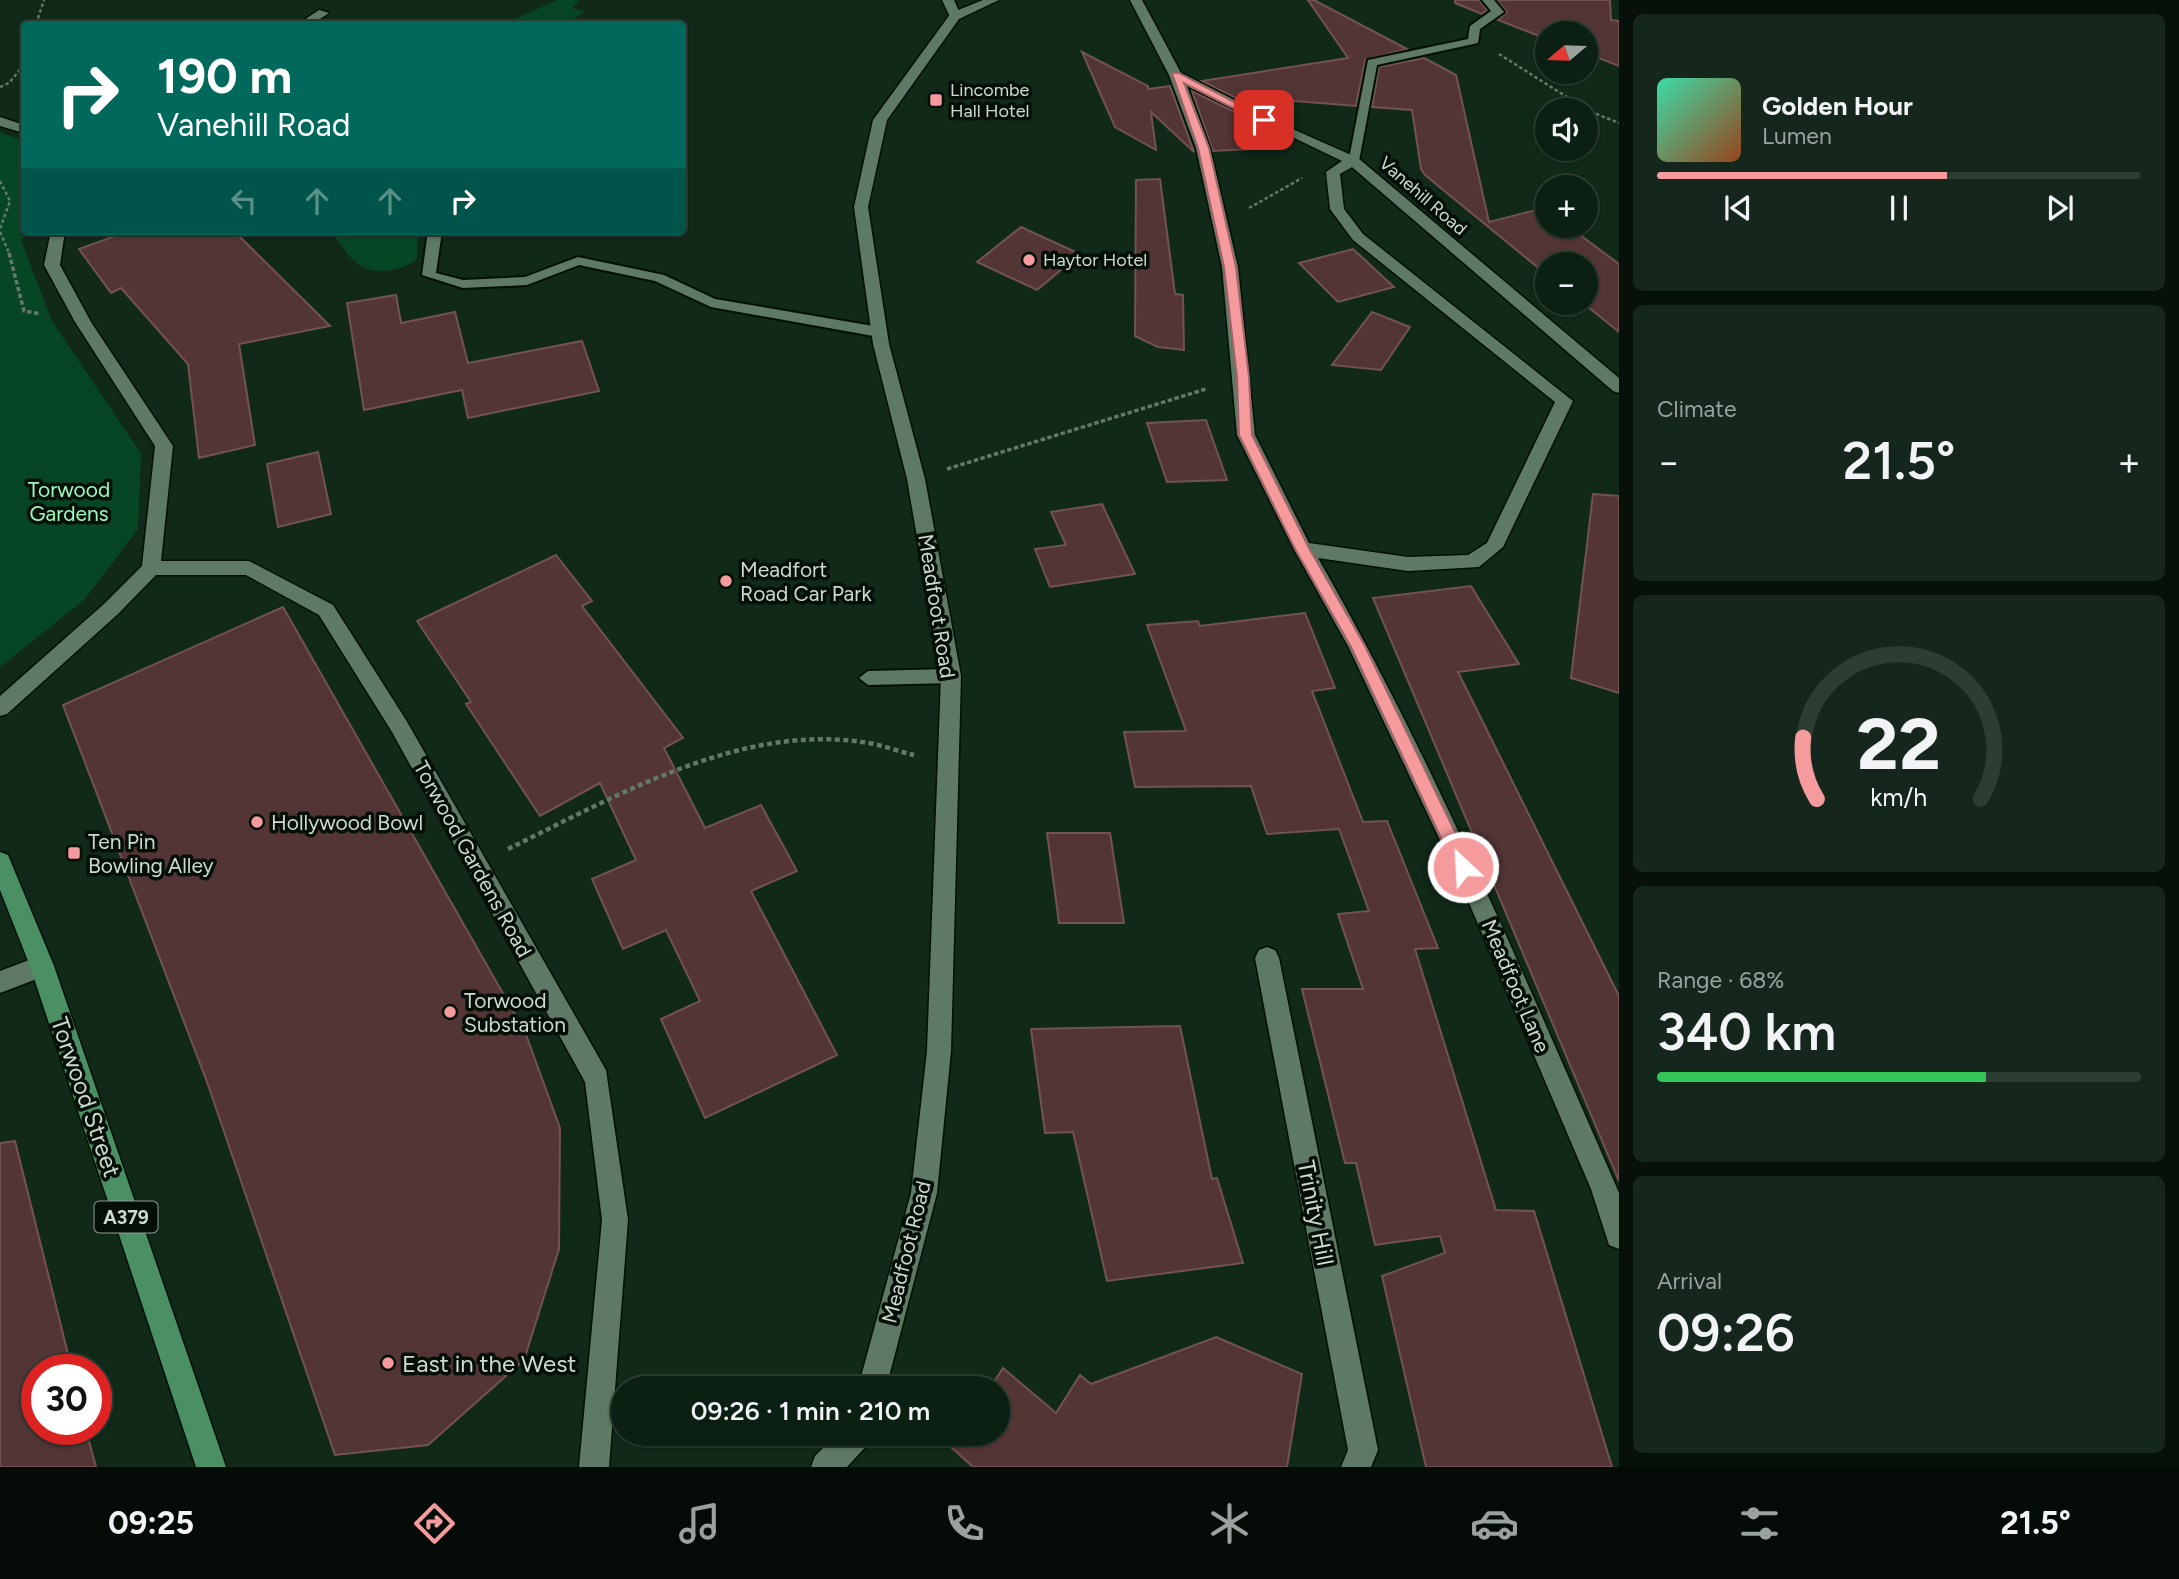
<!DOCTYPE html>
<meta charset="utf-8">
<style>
body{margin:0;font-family:Figtree,sans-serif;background:#15271c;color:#f1f3f6;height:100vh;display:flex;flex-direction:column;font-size:26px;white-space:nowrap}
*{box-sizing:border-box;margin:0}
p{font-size:23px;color:#9aa2a0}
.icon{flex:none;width:38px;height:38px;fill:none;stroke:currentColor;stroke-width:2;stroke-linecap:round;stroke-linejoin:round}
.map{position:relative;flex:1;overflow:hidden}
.sheet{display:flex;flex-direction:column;gap:14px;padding:14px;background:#07110a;width:560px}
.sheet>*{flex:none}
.guide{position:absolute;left:21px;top:21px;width:665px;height:214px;border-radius:7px;box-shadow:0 2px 5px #0004,0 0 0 2px #2c3d33;background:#00695c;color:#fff;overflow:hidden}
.needle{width:46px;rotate:251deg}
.tools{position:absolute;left:1535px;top:21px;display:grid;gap:14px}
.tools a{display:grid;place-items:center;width:63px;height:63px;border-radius:50%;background:#0c1f13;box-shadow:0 2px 5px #0004,0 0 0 2px #2c3d33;font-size:35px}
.speed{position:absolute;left:21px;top:1354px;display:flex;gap:14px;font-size:35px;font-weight:700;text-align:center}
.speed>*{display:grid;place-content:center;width:91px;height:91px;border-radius:50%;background:#0c1f13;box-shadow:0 2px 5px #0004,0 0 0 2px #2c3d33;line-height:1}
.speed .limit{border:10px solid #d22;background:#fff;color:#111}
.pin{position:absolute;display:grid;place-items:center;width:60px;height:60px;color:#fff;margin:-30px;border-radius:14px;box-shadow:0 4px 10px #0006}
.me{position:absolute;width:77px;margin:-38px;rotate:335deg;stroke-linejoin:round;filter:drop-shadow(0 0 5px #0008)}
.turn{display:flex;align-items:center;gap:24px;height:147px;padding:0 21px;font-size:32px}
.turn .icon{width:91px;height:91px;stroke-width:2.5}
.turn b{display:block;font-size:49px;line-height:60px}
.lanes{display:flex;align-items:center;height:66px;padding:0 21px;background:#0003;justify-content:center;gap:35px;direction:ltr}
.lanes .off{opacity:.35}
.big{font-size:52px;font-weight:600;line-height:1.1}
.sheet .card{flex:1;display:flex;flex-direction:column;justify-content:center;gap:10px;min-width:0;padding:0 24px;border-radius:10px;background:#15271c}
.sheet .dial{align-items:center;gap:0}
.dial svg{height:182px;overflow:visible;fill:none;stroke:#2c3d33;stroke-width:7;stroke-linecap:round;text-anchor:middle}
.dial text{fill:#f1f3f6;stroke:none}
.song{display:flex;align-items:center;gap:21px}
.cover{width:84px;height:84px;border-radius:10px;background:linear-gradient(135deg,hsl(160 70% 55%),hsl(20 70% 35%))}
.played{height:7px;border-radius:4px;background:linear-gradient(90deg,#f59b9d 60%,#2c3d33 60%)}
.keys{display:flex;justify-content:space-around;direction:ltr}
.heat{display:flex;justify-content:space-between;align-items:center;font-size:38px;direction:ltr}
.charge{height:10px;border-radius:5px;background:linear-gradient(90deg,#34c759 68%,#2c3d33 0)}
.trip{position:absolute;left:611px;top:1376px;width:399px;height:70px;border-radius:35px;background:#0c1f13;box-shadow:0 2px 5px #0004,0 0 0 2px #2c3d33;font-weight:600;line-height:70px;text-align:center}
.dock{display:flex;height:112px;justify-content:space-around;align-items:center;background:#050c08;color:#9aa2a0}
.dock .icon{width:49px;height:49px}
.dock .selected{color:#f59b9d}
.dock b{font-size:32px;color:#f1f3f6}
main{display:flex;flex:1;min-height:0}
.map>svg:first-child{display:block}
</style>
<main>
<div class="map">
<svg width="1619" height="1467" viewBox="0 0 1619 1467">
<rect width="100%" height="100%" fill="#102919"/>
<!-- green -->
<g fill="#074625">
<polygon points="557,0 580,0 572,8 585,11 567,24 504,24"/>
<polygon points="0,132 24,141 24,231 31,231 21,240 52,321 141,454 138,529 84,600 0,667"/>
<path d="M330 231H418L417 259C409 265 401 268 391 270 357 276 350 255 330 231Z"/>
</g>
<!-- building -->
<g fill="#533536" stroke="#725252" stroke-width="2">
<polygon points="1308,0 1314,0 1407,49 1365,60 1356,106 1258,98 1261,111 1202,81 1348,58"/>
<polygon points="1455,0 1479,0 1487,10 1482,14 1455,3"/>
<polygon points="1497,0 1610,0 1611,20 1619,21 1619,66 1586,53 1586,33 1547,33 1547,39 1498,20 1507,12"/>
<polygon points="1082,52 1148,86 1148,89 1170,86 1194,152 1151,112 1156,150 1115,127"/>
<polygon points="1424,58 1456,75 1489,222 1544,208 1547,226 1568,226 1619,264 1619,332 1583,303 1586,303 1586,264 1547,264 1547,275 1425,175 1421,169 1412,110 1372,107 1379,67"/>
<polygon points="1192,91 1265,127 1270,148 1213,151"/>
<polygon points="1160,179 1175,294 1183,295 1184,350 1158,347 1135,336 1136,180"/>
<polygon points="1021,227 1080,254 1037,290 977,262"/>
<polygon points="129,231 234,231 330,326 239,344 255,445 199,458 188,364 121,288 111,293 79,249"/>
<polygon points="1353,249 1394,287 1338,302 1299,263"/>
<polygon points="396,295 401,323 455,312 468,363 582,341 599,391 468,418 462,390 364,410 347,303"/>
<polygon points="1372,312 1410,327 1381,370 1332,365"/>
<polygon points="1206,420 1227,480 1167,482 1147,423"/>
<polygon points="318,452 331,514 278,527 267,464"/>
<polygon points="1593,494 1619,496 1619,693 1571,678"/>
<polygon points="1102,504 1135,574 1050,587 1035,549 1066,545 1051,512"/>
<polygon points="556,555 592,601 582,606 683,738 664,748 705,828 761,805 797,871 751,891 837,1055 705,1118 661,1019 700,1001 666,930 623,949 592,879 636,860 600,783 540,816 466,704 471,702 417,621"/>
<polygon points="1471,586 1519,664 1458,672 1619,996 1619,1181 1373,598"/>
<polygon points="283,607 525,1032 560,1128 559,1249 524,1360 428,1445 335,1455 207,1082 63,705"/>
<polygon points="1305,613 1335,688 1312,691 1363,822 1387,821 1438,948 1415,949 1496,1210 1534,1211 1612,1467 1426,1467 1382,1276 1445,1253 1440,1236 1375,1245 1356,1163 1345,1163 1302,989 1363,989 1338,914 1369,911 1339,829 1267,834 1251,786 1135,787 1124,732 1186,731 1147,625 1198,621 1200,626"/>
<polygon points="1047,833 1110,833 1124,923 1059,923"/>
<polygon points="1180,1026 1212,1179 1217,1178 1243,1263 1107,1281 1073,1132 1045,1133 1031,1029"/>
<polygon points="15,1141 72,1370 37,1370 37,1430 86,1430 96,1467 0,1467 0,1143"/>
<polygon points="1216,1337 1302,1374 1287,1467 973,1467 951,1447 960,1433 998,1433 998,1388 990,1388 1003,1368 1056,1413 1080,1375 1091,1384"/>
</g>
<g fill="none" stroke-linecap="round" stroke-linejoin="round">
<!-- service casing -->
<g stroke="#001104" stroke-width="4">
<g id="service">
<polygon points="1482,0 1494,0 1504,12 1480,29 1478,43 1377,65 1359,161 1348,164 1368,60 1468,39 1470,26 1491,11"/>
<polygon points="428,231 442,231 436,273 463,280 525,277 578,257 664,275 715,299 879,327 886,332 879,337 711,307 655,281 579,265 527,285 463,288 422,275"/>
<polygon points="951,669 960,676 951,683 868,685 859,678 868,671"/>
</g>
</g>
<!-- minor casing -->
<g stroke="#001104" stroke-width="3">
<g id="minor">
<polygon points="942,0 954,0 961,16 959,19 951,19"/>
<path d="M1130 0H1142L1181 73 1288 127 1358 158 1619 378V393L1613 391 1352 167 1340 174 1344 209 1363 234 1573 401 1503 547 1479 567 1408 571 1318 558C1432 757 1521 969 1613 1179L1619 1193V1249L1609 1245 1591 1189 1464 891 1349 648 1294 549 1237 435 1222 267 1196 148 1169 75ZM1187 86 1342 161 1326 172 1330 209 1353 240 1555 402 1487 543 1468 555 1408 557 1309 543 1255 435 1238 267 1210 148Z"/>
<polygon points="319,10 329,13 312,24 298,24"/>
<polygon points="0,117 24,125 24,133 0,126"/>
<polygon points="51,231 65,231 60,265 91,322 173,446 161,561 249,561 333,605 406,720 606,1070 628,1220 609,1467 579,1467 602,1220 585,1082 392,732 319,615 246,575 156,575 118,614 7,714 0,716 0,696 104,604 142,566 155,446 75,322 44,265"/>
<polygon points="1267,947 1275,950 1279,958 1378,1450 1371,1467 1341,1467 1348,1450 1255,958 1259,950"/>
<polygon points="42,955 50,958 54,966 50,974 0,993 0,971"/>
</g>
</g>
<!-- tertiary casing -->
<g stroke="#001104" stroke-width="3">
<g id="tertiary">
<polygon points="983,0 999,0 959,19 887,120 868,207 889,344 925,479 961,676 951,1051 937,1193 886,1388 858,1388 911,1193 927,1051 941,676 907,479 873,344 854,207 873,120 951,13"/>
<polygon points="838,1433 874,1433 869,1443 847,1467 811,1467 815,1456"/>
</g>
</g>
<!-- primary casing -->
<g stroke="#001104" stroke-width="3">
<polygon id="primary" points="0,852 8,855 54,966 226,1467 196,1467 30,966 0,890"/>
</g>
<!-- path-far2 -->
<g stroke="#63786a" stroke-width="2.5" stroke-dasharray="3.5 2.5" stroke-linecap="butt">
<polyline points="36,24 44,0"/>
<polyline points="1499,54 1589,111 1619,123"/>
<polyline points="0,87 9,83 24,65"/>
<polyline points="0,181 10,201 0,229"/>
<polyline points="1249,208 1302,178"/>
<polyline points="0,232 10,255"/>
</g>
<!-- path-far1 -->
<g stroke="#63786a" stroke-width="3.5" stroke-dasharray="4.5 2.5" stroke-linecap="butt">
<polyline points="9,253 24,311 41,314"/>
<polyline points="947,469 1206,389"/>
</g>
<!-- path -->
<path stroke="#63786a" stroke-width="4.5" stroke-dasharray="5 3.5" stroke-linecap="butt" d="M508 849C615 797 738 724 862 742 879 744 897 751 914 755"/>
<!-- service -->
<use href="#service" fill="#5e7965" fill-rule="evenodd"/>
<!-- minor -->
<use href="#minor" fill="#5e7965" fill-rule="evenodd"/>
<!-- tertiary -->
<use href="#tertiary" fill="#5e7965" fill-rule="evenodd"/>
<!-- primary -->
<use href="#primary" fill="#4b8f64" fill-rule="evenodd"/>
</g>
<!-- route -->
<polygon fill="#f59b9d" stroke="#9f6566" stroke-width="2" points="1172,73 1179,73 1269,120 1260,122 1184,83 1209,148 1236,267 1249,377 1252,435 1309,548 1365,646 1472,867 1469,872 1457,872 1351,647 1295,549 1239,435 1237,377 1224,267 1198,148"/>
<!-- markers -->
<g fill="#f59b9d" stroke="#050f08" stroke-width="2.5">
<rect x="929" y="93" width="14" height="14" rx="3.5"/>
<circle cx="1029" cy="260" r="7"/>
<circle cx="726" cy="581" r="7"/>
<circle cx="257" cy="822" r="7"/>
<rect x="67" y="846" width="14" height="14" rx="3.5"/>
<circle cx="450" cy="1012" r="7"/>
<circle cx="388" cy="1363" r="7"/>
</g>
<g text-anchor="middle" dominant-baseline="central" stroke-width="7" stroke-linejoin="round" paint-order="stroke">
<!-- far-poi labels -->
<g font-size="18" fill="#ccdbd0" stroke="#050f08" text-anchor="start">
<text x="950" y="90">Lincombe<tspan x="950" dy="21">Hall Hotel</tspan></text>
<text x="1043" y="260">Haytor Hotel</text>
</g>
<!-- far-street labels -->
<g font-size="18" fill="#ccdbd0" stroke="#050f08">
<text transform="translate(1423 196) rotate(41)">Vanehill Road</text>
</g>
<!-- shield labels -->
<rect fill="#050f08" stroke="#909e94" stroke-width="2" x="94.5" y="1201.5" width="63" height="31" rx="5"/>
<g font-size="19" font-weight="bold" fill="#ccdbd0">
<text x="126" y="1217">A379</text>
</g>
<!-- park labels -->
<g font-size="21" fill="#9ef8bb" stroke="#050f08">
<text x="69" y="489">Torwood<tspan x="69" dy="24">Gardens</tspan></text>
</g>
<!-- poi labels -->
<g font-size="21" fill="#ccdbd0" stroke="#050f08" text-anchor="start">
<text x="740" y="569">Meadfort<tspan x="740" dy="24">Road Car Park</tspan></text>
<text x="271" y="822">Hollywood Bowl</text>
<text x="88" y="841">Ten Pin<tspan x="88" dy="24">Bowling Alley</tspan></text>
<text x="464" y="1000">Torwood<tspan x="464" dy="24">Substation</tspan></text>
</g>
<!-- street labels -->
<g font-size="21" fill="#ccdbd0" stroke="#050f08">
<text transform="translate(937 606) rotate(81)">Meadfoot Road</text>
<text transform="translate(473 859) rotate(61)">Torwood Gardens Road</text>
<text transform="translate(1516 986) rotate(67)">Meadfoot Lane</text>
<text transform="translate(906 1252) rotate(-76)">Meadfoot Road</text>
</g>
<!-- near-street labels -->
<g font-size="24" fill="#ccdbd0" stroke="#050f08">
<text transform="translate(86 1097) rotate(71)">Torwood Street</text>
<text transform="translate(1316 1213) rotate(79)">Trinity Hill</text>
</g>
<!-- near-poi labels -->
<g font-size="24" fill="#ccdbd0" stroke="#050f08" text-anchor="start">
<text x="402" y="1363">East in the West</text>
</g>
</g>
</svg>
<div class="tools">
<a><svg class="needle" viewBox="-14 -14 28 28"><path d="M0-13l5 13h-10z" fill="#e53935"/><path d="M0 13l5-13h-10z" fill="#9aa2a0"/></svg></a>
<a><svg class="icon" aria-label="sound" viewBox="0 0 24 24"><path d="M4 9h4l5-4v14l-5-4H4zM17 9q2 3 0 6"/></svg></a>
<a>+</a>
<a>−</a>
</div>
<div class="speed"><div class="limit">30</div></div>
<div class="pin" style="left:1264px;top:120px;background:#d93025"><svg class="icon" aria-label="arrive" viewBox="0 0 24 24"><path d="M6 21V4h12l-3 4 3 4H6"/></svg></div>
<svg class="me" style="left:1463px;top:867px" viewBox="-20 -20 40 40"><circle r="17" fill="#f59b9d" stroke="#fff" stroke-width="3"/><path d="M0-11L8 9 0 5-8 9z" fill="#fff"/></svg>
<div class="trip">09:26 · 1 min · 210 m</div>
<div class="guide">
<div class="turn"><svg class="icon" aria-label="right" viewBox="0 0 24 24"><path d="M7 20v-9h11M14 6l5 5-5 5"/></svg><div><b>190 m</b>Vanehill Road</div></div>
<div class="lanes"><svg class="icon off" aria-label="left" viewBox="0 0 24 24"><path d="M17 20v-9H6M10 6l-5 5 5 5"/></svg><svg class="icon off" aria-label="ahead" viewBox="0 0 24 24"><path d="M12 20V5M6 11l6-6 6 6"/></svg><svg class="icon off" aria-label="ahead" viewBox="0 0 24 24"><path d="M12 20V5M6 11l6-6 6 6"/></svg><svg class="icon" aria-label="right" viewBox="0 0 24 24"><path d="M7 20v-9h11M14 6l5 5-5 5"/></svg></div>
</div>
</div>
<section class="sheet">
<div class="card">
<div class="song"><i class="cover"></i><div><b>Golden Hour</b><p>Lumen</p></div></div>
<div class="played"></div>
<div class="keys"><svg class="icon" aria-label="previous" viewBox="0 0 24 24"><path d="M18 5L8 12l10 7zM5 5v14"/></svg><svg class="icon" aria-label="pause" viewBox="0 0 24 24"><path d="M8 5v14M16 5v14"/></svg><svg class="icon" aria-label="next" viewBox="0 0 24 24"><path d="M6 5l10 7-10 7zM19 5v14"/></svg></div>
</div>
<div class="card"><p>Climate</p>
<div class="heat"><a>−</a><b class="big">21.5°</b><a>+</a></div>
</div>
<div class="card dial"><svg viewBox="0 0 100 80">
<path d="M14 69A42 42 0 1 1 86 69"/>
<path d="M14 69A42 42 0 0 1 8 42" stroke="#f59b9d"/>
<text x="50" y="56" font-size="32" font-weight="700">22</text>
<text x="50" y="72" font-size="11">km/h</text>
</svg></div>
<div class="card"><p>Range · 68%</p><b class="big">340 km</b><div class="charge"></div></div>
<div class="card"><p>Arrival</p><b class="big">09:26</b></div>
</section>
</main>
<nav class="dock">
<b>09:25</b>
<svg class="icon selected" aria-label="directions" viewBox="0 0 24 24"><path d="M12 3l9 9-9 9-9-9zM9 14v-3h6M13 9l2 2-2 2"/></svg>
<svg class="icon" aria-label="music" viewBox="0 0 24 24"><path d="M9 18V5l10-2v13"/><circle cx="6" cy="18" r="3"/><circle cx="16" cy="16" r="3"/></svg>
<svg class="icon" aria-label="phone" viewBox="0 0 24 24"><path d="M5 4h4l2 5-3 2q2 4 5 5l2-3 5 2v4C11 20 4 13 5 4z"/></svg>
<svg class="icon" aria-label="climate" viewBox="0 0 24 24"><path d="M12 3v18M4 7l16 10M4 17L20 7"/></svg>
<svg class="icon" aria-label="car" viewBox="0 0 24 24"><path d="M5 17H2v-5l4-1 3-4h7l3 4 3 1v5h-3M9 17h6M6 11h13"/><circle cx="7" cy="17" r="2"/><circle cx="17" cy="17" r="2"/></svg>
<svg class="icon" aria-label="filters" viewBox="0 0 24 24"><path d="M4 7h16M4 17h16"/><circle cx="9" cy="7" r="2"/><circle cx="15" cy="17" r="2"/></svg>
<b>21.5°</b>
</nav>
